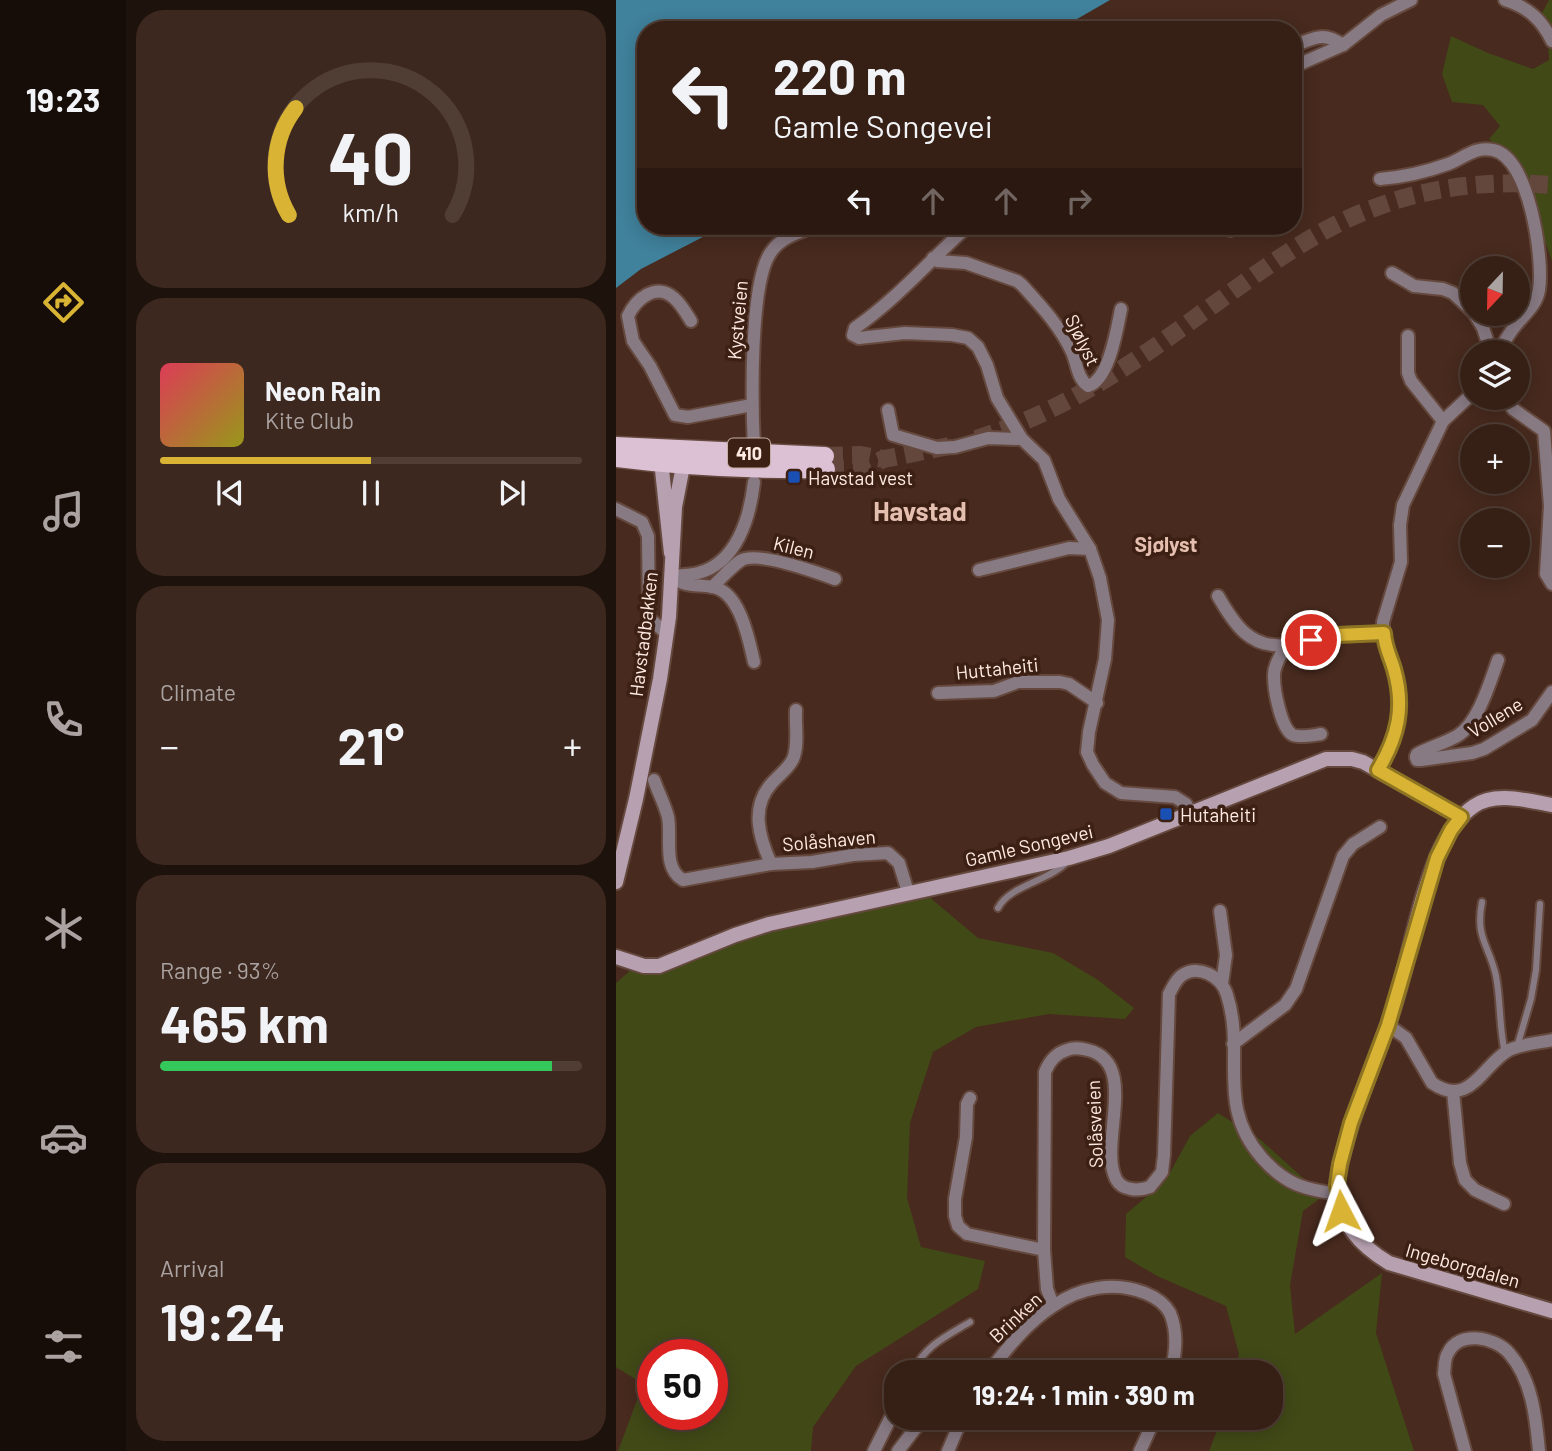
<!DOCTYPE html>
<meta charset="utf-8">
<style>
body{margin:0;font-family:Barlow,sans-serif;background:#3d281f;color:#f1f3f6;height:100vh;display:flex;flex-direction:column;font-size:26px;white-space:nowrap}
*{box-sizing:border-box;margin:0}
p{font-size:23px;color:#aaa3a1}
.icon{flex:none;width:38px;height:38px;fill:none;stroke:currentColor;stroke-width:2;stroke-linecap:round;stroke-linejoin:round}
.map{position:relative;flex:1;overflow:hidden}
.side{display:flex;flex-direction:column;gap:10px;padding:10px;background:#1e120c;width:490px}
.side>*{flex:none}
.top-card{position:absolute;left:21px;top:21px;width:665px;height:214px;border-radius:28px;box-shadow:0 4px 18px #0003,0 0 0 2px #503e35;background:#362016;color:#f1f3f6;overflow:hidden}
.needle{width:46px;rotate:202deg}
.controls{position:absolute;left:844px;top:256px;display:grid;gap:14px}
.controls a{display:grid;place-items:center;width:70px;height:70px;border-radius:50%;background:#362016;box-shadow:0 4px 18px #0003,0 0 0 2px #503e35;font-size:35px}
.speed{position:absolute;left:21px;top:1339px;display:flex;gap:14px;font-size:35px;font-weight:700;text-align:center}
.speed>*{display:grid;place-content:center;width:91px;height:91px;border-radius:50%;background:#362016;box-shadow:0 4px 18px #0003,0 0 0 2px #503e35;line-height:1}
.speed .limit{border:10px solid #d22;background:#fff;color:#111}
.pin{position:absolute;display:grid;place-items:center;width:60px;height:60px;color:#fff;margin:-30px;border:4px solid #fff;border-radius:50%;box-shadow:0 2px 7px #0007}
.me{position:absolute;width:77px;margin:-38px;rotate:356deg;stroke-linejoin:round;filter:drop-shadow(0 0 5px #0008)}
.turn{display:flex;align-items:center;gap:24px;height:147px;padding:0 21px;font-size:32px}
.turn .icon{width:91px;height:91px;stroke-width:2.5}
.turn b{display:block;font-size:49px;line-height:60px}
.lanes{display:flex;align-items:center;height:66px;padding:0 21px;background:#0003;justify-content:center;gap:35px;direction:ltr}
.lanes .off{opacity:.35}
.big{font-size:52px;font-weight:700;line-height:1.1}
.side .card{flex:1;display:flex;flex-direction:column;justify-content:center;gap:10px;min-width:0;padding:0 24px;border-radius:28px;background:#3d281f}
.side .dial{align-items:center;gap:0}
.dial svg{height:182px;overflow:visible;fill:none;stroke:#503e35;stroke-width:7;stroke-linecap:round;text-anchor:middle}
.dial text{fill:#f1f3f6;stroke:none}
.song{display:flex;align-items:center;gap:21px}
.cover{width:84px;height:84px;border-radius:10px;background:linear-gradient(135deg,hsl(350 70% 55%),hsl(60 70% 35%))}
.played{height:7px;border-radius:4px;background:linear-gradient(90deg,#d9b334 50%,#503e35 50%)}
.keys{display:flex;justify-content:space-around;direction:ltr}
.heat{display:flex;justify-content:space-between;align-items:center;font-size:38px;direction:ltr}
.charge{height:10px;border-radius:5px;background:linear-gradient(90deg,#34c759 93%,#503e35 0)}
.trip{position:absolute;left:268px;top:1360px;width:399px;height:70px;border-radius:28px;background:#362016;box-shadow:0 4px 18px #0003,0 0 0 2px #503e35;font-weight:700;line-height:70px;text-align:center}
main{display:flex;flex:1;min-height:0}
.dock{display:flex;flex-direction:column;width:126px;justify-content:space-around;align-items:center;background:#160d09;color:#aaa3a1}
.dock .icon{width:49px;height:49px}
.dock .on{color:#d9b334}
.dock b{font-size:32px;color:#f1f3f6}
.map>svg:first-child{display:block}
</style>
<main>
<nav class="dock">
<b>19:23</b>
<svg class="icon on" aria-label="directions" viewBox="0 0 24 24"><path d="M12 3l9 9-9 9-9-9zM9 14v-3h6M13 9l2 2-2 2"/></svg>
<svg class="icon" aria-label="music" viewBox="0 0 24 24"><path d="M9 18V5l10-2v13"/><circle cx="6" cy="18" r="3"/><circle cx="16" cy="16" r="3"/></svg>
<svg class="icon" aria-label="phone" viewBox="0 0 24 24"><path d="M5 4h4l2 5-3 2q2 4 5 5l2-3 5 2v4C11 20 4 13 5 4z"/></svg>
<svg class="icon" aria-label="climate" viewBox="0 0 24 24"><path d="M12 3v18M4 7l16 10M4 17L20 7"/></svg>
<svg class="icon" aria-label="car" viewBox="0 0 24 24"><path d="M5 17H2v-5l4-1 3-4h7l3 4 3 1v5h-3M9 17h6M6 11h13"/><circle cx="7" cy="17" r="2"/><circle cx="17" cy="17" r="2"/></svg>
<svg class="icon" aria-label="filters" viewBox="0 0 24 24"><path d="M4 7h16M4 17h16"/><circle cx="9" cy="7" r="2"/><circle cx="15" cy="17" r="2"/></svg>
</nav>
<section class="side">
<div class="card dial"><svg viewBox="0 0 100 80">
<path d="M14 69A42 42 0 1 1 86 69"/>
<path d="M14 69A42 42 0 0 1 17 22" stroke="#d9b334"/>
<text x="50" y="56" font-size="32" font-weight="700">40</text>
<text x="50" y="72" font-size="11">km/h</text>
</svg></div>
<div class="card">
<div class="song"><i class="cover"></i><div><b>Neon Rain</b><p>Kite Club</p></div></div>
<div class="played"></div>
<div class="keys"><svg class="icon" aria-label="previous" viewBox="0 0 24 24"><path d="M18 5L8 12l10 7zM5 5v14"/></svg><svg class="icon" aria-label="pause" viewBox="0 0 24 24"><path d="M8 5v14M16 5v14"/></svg><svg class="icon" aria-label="next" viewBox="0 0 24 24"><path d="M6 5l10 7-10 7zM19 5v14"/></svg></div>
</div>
<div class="card"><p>Climate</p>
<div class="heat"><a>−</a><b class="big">21°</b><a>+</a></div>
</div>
<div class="card"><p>Range · 93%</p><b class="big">465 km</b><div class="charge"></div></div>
<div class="card"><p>Arrival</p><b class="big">19:24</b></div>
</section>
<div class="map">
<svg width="936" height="1451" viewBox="0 0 936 1451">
<rect width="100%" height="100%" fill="#482a1e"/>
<!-- green -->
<g fill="#414917" fill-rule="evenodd">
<polygon points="933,0 936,0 936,261 919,213 889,153 873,139 884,126 867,105 836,102 826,74 835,36 872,53 917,69 933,60 932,39 920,24"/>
<path d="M305 890 362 938 437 953 482 980 518 1008 509 1019 433 1014 360 1027 317 1052 294 1123 291 1198 305 1247 369 1261 362 1289 240 1366 197 1427 195 1451H2L27 1384 0 1367V983L15 970 85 940 158 918 229 899ZM37 1354H96V1414H37Z"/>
<polygon points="602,1113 645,1140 707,1196 687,1211 674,1285 679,1334 766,1273 760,1333 798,1451 593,1451 606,1418 654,1418 654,1372 618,1372 623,1354 610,1306 541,1276 509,1257 510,1214 550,1180 574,1136"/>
</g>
<!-- water -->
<polygon fill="#40819b" points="0,0 494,0 442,30 30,30 30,226 108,226 25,269 0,288"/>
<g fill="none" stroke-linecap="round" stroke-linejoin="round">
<!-- primary-tunnel -->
<g stroke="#63473c" stroke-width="18" stroke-dasharray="18 9" stroke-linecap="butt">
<path d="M360 439C444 413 516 365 586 313 641 274 695 231 758 208 815 186 875 180 936 185"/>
<polyline points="209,456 245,455 268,459"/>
<polyline points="210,469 245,468 268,459 333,446"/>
</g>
<!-- lane casing -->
<g stroke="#65493e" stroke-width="10">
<g id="lane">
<path d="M866 902C859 938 873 945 880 976 885 1002 883 1028 889 1053"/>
<path d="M382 908C393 886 432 881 450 863"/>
<polyline points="901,1047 915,999 920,970 924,904"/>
<path d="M296 1372C310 1345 329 1337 354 1322"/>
</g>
</g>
<!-- street casing -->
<g stroke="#65493e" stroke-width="16">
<g id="street">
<path d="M889 0C912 7 926 20 936 41"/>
<path d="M677 46C699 38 707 31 727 45"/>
<polyline points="677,67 727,45 765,15 795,0"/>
<path d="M764 179C788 177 810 172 832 164 848 158 859 146 877 150 913 157 928 258 923 290 921 304 909 314 900 325 893 333 888 343 882 352"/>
<path d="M352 226C314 260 281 299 239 328L237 335 243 338 289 333 336 335 352 338 362 347 371 365 381 398 406 439 428 460 443 499 474 549 484 578 492 620 489 659 473 732 471 752 477 765 489 783 505 793 559 797 570 804 574 812"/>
<polyline points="612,226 614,230"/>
<path d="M317 258 321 261 350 263 401 281 406 285C425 306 444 326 456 352 461 363 461 378 472 386 493 380 501 329 505 309"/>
<polyline points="776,273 798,286 827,289 837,293 856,311"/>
<polyline points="858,313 867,328 875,352"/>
<path d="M75 321C70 313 65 304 58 298 40 282 20 299 12 316L17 341 34 366 59 415 72 417 136 405"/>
<polyline points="792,336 792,373 795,381 827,421"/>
<polyline points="889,397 897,409 928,431 934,506 930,574 936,584"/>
<polyline points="272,410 277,435 321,448 339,447 372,438 406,439"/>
<path d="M138 448C136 408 133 282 155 252 165 237 184 232 200 226"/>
<polyline points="0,509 26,522 32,536 33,618 50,633"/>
<polyline points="363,570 453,548 474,549"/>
<path d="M55 577C64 575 74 575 82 573 121 563 134 517 138 482"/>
<path d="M55 577C72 588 79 584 97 587 124 592 133 640 138 662"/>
<path d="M96 587C105 579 114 568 124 561 140 550 200 572 219 579"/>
<path d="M602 596C618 624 634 649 670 645"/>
<polyline points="767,633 767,622 785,562 784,525 787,505 827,421 856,394"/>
<polyline points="322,693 378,691 402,682 444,682 453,684 481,703"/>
<path d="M705 734C698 735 684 738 677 735 665 729 658 690 658 677 657 666 665 655 670 645L721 634 767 633C769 648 774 655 778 669 789 707 782 737 762 770"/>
<polyline points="800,757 801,760 805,760 856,753 868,749 916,720 936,692"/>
<path d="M800 757 801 754C814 747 829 743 841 736 862 724 874 682 882 660"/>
<path d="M38 780C42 792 49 805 52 817 56 837 46 868 67 880L155 864 196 862 237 855 272 853 283 863 292 892"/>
<path d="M155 864C143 837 134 807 156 783 163 775 173 768 177 759 183 745 179 725 180 710"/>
<polyline points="604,911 610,955 606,984"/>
<path d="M772 1025 790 1038 816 1083C854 1109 866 1065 893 1050 906 1044 922 1043 936 1040"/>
<polyline points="617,1044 669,1005 680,989 727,856 737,844 764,827"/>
<polyline points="837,1091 844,1163 849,1180 859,1190 888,1204"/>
<polyline points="354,1098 351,1104 350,1137 339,1199 339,1216 342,1226 351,1234 428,1250"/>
<path d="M437 1305 431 1289 428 1250 429 1072C433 1062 440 1053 451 1050 458 1047 465 1048 472 1050 524 1063 482 1144 500 1179 506 1191 523 1191 534 1187L546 1172 548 1155 553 994C557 987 559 981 565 976 582 963 606 977 611 995 630 1054 599 1105 646 1158 670 1185 688 1189 721 1194"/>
<path d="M373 1372C391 1348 411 1323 437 1306 465 1287 498 1281 529 1293 539 1297 549 1304 554 1313 562 1332 560 1353 555 1372"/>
<polyline points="258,1451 280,1407"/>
<polyline points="282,1451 305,1421 314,1418"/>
<polyline points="332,1451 346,1418"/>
<polyline points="524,1451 539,1418"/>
<path d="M849 1451 828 1374C829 1367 828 1359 832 1353 843 1330 879 1337 893 1353 916 1379 920 1418 923 1451"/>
</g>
</g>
<!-- secondary casing -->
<g stroke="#65493e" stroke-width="18">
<g id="secondary">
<path d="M936 805C912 801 880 791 858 806 840 818 829 838 821 857 802 903 794 953 780 1000 765 1050 742 1096 729 1146 725 1161 720 1178 721 1193 725 1225 746 1247 773 1263L936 1311"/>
<polyline points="0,882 20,799 44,679 53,617 59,507 67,466 57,450 47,464 46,470 55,553"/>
<polyline points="0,957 28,966 43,966 119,935 153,924 453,858 493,846 710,759 736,759 747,762 845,817"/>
</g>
</g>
<!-- primary casing -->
<g stroke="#65493e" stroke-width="21">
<g id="primary">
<polyline points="0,446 209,456"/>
<path d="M0 458C70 467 139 470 210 469"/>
</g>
</g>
<!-- lane -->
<use href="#lane" stroke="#887a83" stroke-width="6"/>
<!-- street -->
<use href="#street" stroke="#887a83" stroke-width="12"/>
<!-- secondary -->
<use href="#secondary" stroke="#b7a1b1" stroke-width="14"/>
<!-- primary -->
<use href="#primary" stroke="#dcc0d4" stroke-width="18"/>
</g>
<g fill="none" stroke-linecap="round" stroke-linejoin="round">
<!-- route casing -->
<g stroke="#8d7422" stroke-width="18">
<path id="route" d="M695 640 721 635 768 633C769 648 774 655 778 669 789 707 782 737 762 770L845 817 835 830 821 858 772 1025 735 1123 724 1164 721 1185 725 1211"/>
</g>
<!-- route -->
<use href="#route" stroke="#d9b334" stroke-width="12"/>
</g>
<!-- markers -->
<g fill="#1a4fb4" stroke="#3d2014" stroke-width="2.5">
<rect x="171" y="470" width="14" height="14" rx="3.5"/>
<rect x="543" y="807" width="14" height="14" rx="3.5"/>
</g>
<g text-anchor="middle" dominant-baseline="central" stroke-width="7" stroke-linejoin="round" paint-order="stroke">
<!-- shield labels -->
<rect fill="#3d2014" stroke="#c5aea5" stroke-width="2" x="112" y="438.5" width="42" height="29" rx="5"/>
<g font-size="18" font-weight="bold" fill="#ffebe3">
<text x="133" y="453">410</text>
</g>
<!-- street labels -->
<g font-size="19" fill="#ffebe3" stroke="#3d2014">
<text transform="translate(121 320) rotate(-85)">Kystveien</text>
<text transform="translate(467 340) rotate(64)">Sjølyst</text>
<text transform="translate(178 547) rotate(14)">Kilen</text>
<text transform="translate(27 634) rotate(-83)">Havstadbakken</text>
<text transform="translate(381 668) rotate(-6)">Huttaheiti</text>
<text transform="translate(879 717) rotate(-31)">Vollene</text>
<text transform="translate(213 840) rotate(-5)">Solåshaven</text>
<text transform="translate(413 845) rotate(-13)">Gamle Songevei</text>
<text transform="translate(478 1124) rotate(-92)">Solåsveien</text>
<text transform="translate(847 1265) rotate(16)">Ingeborgdalen</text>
<text transform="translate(399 1317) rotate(-43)">Brinken</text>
</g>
<!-- poi labels -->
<g font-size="19" fill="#ffebe3" stroke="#3d2014" text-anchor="start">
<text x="192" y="477">Havstad vest</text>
<text x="564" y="814">Hutaheiti</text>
</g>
<!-- neighbourhood labels -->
<g font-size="21" font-weight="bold" fill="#e4beae" stroke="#3d2014">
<text x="550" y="543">Sjølyst</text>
</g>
<!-- district labels -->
<g font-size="26" font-weight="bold" fill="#e4beae" stroke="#3d2014">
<text x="304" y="510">Havstad</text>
</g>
</g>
</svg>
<div class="controls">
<a><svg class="needle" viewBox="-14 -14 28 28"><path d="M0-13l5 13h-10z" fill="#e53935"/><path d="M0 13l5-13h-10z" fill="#aaa3a1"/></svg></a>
<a><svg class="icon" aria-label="layers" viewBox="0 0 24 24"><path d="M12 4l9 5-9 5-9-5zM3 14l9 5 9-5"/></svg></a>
<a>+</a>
<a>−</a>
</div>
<div class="speed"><div class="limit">50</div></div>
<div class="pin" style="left:695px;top:640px;background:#d93025"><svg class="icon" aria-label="arrive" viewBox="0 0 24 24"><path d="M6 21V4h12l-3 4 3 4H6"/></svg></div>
<svg class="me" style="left:725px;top:1211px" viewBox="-20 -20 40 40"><path d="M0-17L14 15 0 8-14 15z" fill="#d9b334" stroke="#fff" stroke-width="4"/></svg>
<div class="trip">19:24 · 1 min · 390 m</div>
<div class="top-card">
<div class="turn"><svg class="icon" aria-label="left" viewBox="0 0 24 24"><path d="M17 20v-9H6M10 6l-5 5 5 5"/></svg><div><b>220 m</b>Gamle Songevei</div></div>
<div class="lanes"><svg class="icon" aria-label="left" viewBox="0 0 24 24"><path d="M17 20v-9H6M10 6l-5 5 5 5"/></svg><svg class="icon off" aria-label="ahead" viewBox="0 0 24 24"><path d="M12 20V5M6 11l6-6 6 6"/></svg><svg class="icon off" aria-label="ahead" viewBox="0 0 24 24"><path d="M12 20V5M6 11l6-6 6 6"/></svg><svg class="icon off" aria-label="right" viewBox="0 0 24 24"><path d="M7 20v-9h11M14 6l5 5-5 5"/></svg></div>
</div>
</div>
</main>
